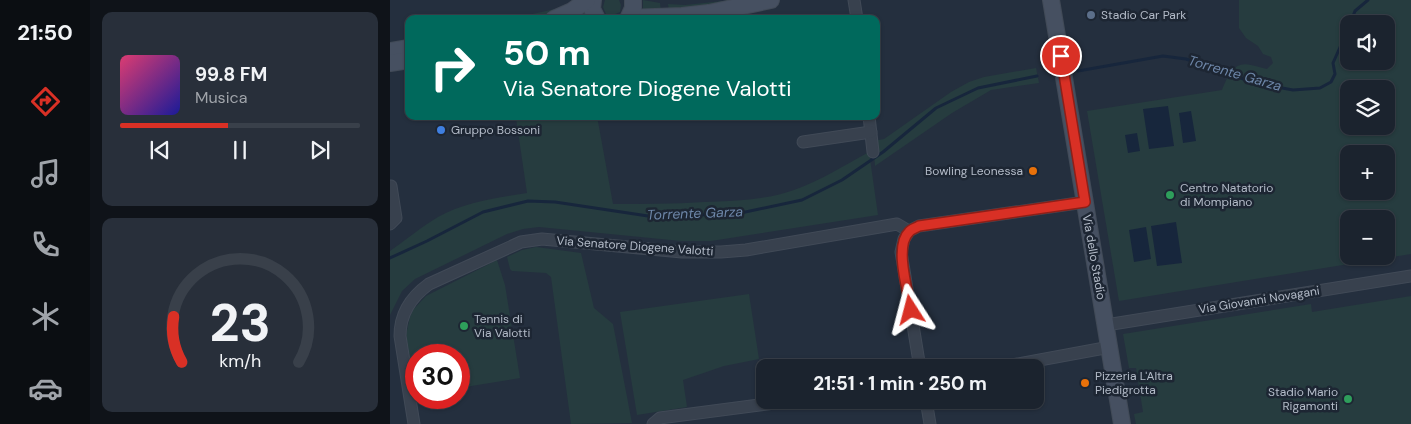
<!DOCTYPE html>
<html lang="it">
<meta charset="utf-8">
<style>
body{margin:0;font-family:"DM Sans",sans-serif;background:#282f3a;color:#f1f3f6;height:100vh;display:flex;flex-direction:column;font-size:19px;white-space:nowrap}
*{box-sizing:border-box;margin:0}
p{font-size:16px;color:#a0a4aa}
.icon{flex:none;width:28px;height:28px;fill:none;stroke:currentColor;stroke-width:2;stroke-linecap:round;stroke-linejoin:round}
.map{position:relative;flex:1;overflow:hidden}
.drawer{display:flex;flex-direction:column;gap:12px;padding:12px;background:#0f1319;width:300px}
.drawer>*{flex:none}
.hud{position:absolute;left:15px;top:15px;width:475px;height:105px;border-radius:10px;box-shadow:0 1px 4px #0004,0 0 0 1px #39404a;background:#00695c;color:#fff;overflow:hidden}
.tools{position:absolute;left:950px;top:15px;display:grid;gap:10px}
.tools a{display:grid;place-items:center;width:55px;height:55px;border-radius:10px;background:#1b232e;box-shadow:0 1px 4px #0004,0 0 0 1px #39404a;font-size:25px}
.speed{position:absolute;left:15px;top:344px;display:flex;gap:10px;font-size:25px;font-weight:700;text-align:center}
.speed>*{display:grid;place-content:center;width:65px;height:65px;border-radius:50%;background:#1b232e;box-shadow:0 1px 4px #0004,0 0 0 1px #39404a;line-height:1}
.speed .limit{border:8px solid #d22;background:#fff;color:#111}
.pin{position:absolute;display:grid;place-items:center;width:42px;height:42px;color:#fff;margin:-21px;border:2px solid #fff;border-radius:50%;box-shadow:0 1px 5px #0007}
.me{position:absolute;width:55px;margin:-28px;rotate:351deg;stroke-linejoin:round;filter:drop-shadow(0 0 4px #0008)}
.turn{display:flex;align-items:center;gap:18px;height:105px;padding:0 15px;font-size:22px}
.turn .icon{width:65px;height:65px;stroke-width:2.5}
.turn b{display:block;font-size:35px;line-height:42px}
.drawer .widget{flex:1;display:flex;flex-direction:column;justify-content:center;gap:8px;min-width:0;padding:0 18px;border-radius:10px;background:#282f3a}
.drawer .dial{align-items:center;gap:0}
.dial svg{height:130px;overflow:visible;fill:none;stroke:#39404a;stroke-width:7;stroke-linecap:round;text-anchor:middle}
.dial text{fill:#f1f3f6;stroke:none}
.song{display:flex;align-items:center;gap:15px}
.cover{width:60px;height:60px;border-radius:8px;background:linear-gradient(135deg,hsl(340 70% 55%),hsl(240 70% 35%))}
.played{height:5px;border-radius:2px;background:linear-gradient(90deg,#d93025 45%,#39404a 45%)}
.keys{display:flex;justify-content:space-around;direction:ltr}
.trip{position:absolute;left:366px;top:359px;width:288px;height:50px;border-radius:10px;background:#1b232e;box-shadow:0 1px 4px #0004,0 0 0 1px #39404a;font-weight:700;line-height:50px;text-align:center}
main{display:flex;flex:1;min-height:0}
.tabs{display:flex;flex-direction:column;width:90px;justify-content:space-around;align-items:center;background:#0b0e12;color:#a0a4aa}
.tabs .icon{width:35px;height:35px}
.tabs .on{color:#d93025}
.tabs b{font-size:22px;color:#f1f3f6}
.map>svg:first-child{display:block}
</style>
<main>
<nav class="tabs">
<b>21:50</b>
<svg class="icon on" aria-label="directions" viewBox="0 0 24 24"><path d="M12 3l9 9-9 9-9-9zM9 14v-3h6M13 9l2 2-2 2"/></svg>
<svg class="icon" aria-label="music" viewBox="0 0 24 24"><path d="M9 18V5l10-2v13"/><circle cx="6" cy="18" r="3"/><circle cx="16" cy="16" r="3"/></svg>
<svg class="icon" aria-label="phone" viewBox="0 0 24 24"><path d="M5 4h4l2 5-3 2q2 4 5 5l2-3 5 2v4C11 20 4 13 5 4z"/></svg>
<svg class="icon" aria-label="climate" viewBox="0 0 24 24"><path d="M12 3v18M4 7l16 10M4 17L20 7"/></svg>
<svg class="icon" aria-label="car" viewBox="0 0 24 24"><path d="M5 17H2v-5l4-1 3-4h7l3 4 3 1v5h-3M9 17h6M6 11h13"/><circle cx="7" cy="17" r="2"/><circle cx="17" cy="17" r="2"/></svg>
</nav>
<section class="drawer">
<div class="widget">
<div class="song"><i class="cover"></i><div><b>99.8 FM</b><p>Musica</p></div></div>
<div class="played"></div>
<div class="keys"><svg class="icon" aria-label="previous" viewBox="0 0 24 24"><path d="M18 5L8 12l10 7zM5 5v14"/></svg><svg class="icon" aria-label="pause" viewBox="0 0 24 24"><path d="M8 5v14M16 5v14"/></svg><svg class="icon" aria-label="next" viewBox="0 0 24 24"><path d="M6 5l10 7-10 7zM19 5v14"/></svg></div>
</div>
<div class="widget dial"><svg viewBox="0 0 100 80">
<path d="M14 69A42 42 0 1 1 86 69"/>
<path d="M14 69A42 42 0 0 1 9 41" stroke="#d93025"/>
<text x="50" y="56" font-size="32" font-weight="700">23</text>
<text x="50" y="72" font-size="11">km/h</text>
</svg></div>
</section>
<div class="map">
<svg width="1021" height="424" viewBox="0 0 1021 424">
<rect width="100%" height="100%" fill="#242f3e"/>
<!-- green -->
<g fill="#263c3f" fill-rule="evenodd">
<polygon points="215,0 229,0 231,5 230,12 223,15 216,14 213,7"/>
<polygon points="253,0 270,3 271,11 253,12"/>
<polygon points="342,0 349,0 279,11 278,4 295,5"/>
<path d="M849 0H1021V254L729 301 697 111 832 90C838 76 843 61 861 65 867 66 871 68 877 69L883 63 881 57 873 54 868 46 856 38 849 28ZM959 24H996V61H959ZM959 89H996V126H959ZM959 154H996V191H959ZM959 219H996V256H959Z"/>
<path d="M165 9 167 12C151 19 136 19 120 19Z"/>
<polygon points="646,68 649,83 601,90 562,113 485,166 483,141 494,139 561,92 579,82 594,77"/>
<path d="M135 116H207L223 204C253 204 284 204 314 202 344 201 376 200 404 190 430 181 455 165 479 152L488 215 321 241H291L149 227 133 229 117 234 25 279 12 291 0 315V251C16 240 31 227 48 217 75 202 107 198 137 193L126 118Z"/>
<polygon points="146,247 191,253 204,308 223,324 242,423 181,424 161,277 156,273 122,271 120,269 117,257 132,250"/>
<polygon points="107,260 115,285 130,378 69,388 69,355 26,355 26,393 16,335 20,317 23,310 36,296"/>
<polygon points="359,294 369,359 334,366 293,380 297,407 247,415 230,312"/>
<polygon points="1021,296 1021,424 746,424 744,414 753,412 746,368 739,368 733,334 921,304 922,312"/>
</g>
<!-- water -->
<g fill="#17263c">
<polygon points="778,106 784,146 759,149 753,109"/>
<polygon points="801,111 806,141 793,143 789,113"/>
<polygon points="747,133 750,151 738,153 735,135"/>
<polygon points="786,222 792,263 767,266 761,226"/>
<polygon points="756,227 761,259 744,262 739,230"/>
</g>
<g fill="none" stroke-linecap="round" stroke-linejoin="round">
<!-- stream -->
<g stroke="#17263c" stroke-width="3">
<polyline points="960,24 965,11 978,0"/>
<polyline points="688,71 773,56 796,59 865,83 903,90 930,88 941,82 945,74 943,63 959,27"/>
<polyline points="0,258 37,241 93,212 138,201 165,202 258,216 346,214 412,200 452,180 493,152 546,108 588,88 647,76"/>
</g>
<!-- street casing -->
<g stroke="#414a57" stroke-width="13">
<g id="street">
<polyline points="464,0 467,19"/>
<polyline points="479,116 483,152"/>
<polyline points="413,142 481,132"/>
<polyline points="0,224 6,218 1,186"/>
<polyline points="519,231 514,239 511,252 530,368"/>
<polyline points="716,325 1021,276"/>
<polyline points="606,368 720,347"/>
<polyline points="536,400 540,424"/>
<path d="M24 424 10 336C10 314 21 297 39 284L131 242 152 239 292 252H331L356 250 507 224 519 231 529 226 695 202"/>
<polyline points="263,424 270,418 407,400"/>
</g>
</g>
<!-- secondary casing -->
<g stroke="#414a57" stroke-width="18">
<g id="secondary">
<polyline points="203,0 202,9 207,19"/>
<polyline points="661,0 732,424"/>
<polyline points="239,18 292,16 319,13 381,0"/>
<polyline points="164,19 182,11 197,0"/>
<polyline points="238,19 243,8 243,0"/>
<polyline points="0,51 19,48"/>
<polyline points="0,63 19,60"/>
</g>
</g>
<!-- street -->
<use href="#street" stroke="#38414e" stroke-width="11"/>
<!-- secondary -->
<use href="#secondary" stroke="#465061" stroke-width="16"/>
</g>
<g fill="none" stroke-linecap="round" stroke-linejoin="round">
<!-- route casing -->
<g stroke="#8d1f18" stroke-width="12">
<path id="route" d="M521 310C518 291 504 246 519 232 521 229 526 228 529 226L695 202 671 56"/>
</g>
<!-- route -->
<use href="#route" stroke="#d93025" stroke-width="9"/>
</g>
<!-- markers -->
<circle fill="#5c6f8a" stroke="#1d2633" stroke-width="2" cx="701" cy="15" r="5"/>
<circle fill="#3f7fe0" stroke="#1d2633" stroke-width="2" cx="51" cy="130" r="5"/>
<g fill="#e8710a" stroke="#1d2633" stroke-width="2">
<circle cx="643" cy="171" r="5"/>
<circle cx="695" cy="383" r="5"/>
</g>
<g fill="#2e9e5b" stroke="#1d2633" stroke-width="2">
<circle cx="780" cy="195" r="5"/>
<circle cx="74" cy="326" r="5"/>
<circle cx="958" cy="399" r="5"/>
</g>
<g text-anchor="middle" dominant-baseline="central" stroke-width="5" stroke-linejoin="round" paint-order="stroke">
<!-- poi labels -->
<g font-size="12" fill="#b4bcc9" stroke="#1d2633" text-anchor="start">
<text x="711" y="15">Stadio Car Park</text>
<text x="61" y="130">Gruppo Bossoni</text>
<text x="633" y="171" text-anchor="end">Bowling Leonessa</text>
<text x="790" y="188">Centro Natatorio<tspan x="790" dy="14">di Mompiano</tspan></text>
<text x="84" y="319">Tennis di<tspan x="84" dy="14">Via Valotti</tspan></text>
<text x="705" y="376">Pizzeria L'Altra<tspan x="705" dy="14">Piedigrotta</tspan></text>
<text x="948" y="392" text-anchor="end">Stadio Mario<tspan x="948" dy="14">Rigamonti</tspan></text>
</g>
<!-- street labels -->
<g font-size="12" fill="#b4bcc9" stroke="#1d2633">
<text transform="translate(245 246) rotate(4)">Via Senatore Diogene Valotti</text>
<text transform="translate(704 257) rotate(80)">Via dello Stadio</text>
<text transform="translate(869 300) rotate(-9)">Via Giovanni Novagani</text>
</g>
<!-- water labels -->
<g font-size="14" font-style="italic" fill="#6d86a8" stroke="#1d2633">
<text transform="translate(845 73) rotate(16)">Torrente Garza</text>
<text transform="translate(305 213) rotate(-2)">Torrente Garza</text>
</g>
</g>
</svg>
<div class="tools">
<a><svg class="icon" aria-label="sound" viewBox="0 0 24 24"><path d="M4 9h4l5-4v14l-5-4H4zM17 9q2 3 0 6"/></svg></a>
<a><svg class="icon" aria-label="layers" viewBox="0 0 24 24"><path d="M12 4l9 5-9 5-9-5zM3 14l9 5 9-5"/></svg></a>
<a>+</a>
<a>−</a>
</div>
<div class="speed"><div class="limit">30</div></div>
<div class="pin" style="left:671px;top:56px;background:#d93025"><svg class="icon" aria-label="arrive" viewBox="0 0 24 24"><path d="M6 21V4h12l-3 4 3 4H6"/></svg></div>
<svg class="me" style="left:521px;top:310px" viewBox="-20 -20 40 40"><path d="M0-17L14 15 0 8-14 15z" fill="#d93025" stroke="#fff" stroke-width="4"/></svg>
<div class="trip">21:51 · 1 min · 250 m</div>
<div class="hud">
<div class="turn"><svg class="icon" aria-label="right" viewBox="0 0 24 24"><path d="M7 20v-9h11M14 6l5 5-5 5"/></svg><div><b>50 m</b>Via Senatore Diogene Valotti</div></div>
</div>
</div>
</main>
